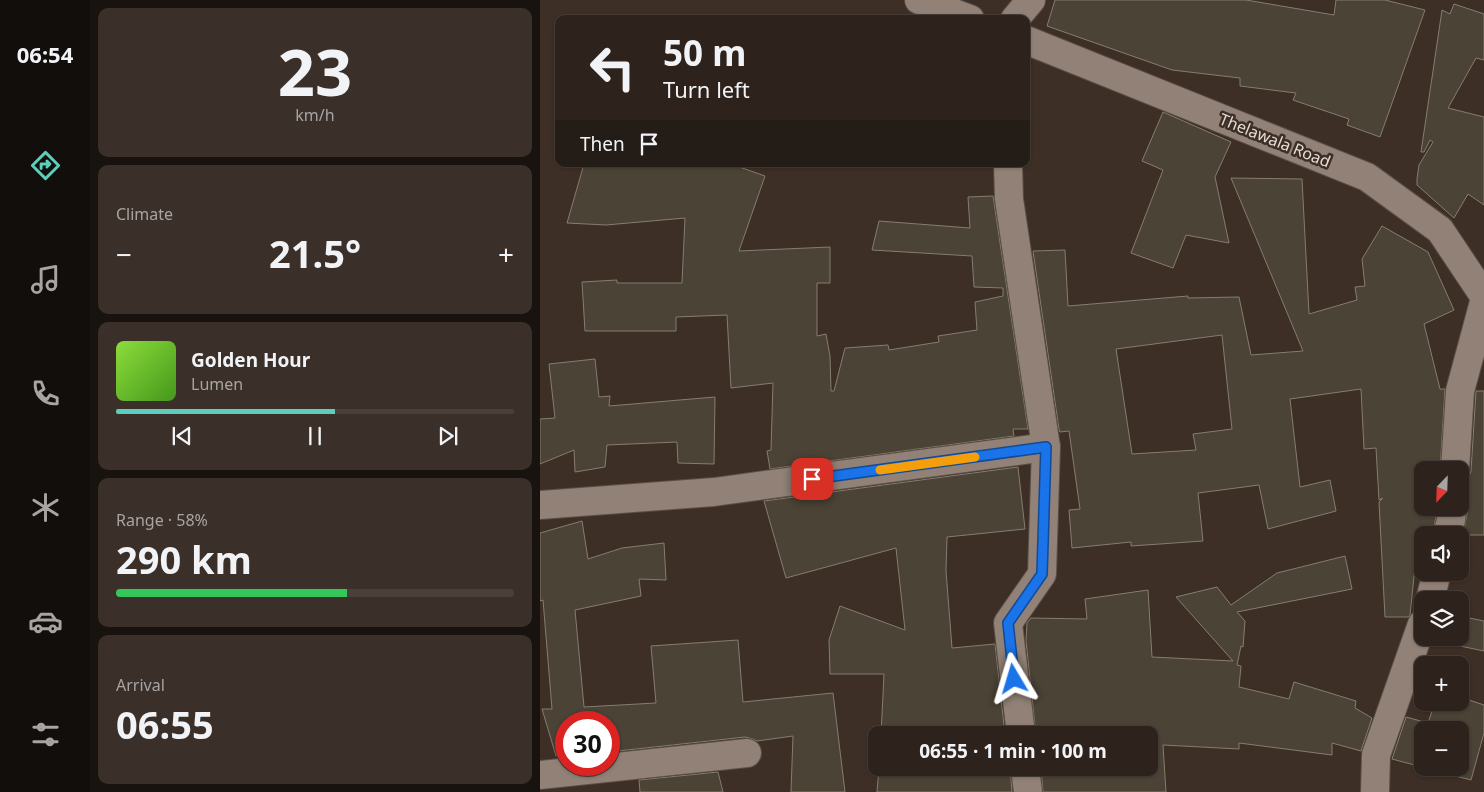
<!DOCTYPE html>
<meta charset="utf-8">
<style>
body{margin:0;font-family:"Noto Sans",sans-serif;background:#3a2f29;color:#f1f3f6;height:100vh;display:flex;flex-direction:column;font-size:19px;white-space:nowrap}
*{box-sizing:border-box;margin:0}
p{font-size:16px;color:#a7a4a3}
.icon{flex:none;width:28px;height:28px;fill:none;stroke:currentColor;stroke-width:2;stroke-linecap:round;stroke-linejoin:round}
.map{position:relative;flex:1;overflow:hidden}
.side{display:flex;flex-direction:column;gap:8px;padding:8px;background:#19130f;width:450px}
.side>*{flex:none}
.guide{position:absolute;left:15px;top:15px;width:475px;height:152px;border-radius:10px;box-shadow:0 1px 4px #0004,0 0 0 1px #49403b;background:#2e231c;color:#f1f3f6;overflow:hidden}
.needle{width:32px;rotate:203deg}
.buttons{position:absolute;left:874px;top:461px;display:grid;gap:10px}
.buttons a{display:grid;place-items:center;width:55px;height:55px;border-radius:10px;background:#2e231c;box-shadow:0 1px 4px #0004,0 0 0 1px #49403b;font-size:25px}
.speed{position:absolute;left:15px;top:711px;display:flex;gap:10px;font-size:25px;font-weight:700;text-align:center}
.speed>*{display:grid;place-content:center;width:65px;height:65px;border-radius:50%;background:#2e231c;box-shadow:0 1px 4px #0004,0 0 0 1px #49403b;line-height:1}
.speed .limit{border:8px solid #d22;background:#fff;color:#111}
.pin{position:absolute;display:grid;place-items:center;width:42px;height:42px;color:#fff;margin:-21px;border-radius:10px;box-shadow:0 2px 8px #0006}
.me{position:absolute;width:55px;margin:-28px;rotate:353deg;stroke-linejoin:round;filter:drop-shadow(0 0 4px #0008)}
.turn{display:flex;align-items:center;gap:18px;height:105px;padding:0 25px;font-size:22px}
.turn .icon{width:65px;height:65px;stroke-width:2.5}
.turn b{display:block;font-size:35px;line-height:42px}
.then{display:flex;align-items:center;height:48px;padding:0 25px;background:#0003;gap:10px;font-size:19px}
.big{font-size:38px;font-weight:700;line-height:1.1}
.side .tile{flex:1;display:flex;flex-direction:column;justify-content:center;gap:8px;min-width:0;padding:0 18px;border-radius:10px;background:#3a2f29}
.side .dial{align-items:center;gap:0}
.dial b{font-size:65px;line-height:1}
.song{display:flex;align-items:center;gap:15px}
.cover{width:60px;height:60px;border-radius:8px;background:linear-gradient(135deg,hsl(90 70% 55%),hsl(100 70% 35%))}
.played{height:5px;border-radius:2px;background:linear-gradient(90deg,#5ccebb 55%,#49403b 55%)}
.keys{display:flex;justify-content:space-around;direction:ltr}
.heat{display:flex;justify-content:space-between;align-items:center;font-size:28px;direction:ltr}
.charge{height:8px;border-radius:4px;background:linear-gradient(90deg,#34c759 58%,#49403b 0)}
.trip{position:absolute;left:328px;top:726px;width:290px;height:50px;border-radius:10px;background:#2e231c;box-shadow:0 1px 4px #0004,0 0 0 1px #49403b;font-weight:700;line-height:50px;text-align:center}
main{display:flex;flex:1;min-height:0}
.tabs{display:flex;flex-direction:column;width:90px;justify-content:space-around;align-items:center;background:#120e0b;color:#a7a4a3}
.tabs .icon{width:35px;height:35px}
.tabs .active{color:#5ccebb}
.tabs b{font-size:22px;color:#f1f3f6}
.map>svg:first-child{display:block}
</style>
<main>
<nav class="tabs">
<b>06:54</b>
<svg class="icon active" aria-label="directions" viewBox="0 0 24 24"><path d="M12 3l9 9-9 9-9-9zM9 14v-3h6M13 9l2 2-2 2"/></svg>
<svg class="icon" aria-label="music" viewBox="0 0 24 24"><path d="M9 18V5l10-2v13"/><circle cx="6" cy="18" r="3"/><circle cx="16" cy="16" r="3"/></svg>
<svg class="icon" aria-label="phone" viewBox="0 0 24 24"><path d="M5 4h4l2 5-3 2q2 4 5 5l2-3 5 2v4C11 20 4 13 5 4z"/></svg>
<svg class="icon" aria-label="climate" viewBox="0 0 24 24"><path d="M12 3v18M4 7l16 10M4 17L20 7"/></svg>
<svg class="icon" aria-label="car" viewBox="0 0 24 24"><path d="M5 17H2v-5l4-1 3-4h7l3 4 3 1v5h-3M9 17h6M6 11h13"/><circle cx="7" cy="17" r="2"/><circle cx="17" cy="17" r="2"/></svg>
<svg class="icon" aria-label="filters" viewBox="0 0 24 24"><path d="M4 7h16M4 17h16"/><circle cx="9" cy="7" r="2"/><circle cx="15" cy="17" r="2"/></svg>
</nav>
<section class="side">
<div class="tile dial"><b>23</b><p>km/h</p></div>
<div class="tile"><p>Climate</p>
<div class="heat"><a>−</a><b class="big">21.5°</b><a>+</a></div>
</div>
<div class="tile">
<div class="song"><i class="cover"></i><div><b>Golden Hour</b><p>Lumen</p></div></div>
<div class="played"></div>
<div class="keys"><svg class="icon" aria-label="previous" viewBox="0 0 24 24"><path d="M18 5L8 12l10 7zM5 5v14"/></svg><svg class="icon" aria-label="pause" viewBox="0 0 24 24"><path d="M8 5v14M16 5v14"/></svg><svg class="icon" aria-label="next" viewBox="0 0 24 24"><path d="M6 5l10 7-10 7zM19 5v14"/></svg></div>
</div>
<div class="tile"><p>Range · 58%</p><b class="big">290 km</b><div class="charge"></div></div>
<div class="tile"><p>Arrival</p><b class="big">06:55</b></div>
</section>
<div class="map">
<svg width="944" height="792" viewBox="0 0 944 792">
<rect width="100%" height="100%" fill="#3d2f26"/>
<!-- building -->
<g fill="#4b4335" stroke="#867d6e" fill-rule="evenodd">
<polygon points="515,0 706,0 794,15 796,0 845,0 885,10 840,137 807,125 809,119 753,100 756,93 700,86 700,78 632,70 507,26"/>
<polygon points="914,4 944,14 944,60 936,58 908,108 944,117 944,205 928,194 914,218 877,185 877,179 879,165 893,142 890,140 884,152 881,152 902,10 910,14"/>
<polygon points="623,112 691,142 675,177 689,243 646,235 633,268 591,253 623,170 602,161"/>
<polygon points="44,164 80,165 191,164 225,176 199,251 290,247 290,283 277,283 277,336 286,334 290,356 291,391 294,391 305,348 348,345 349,350 399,342 398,336 437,330 435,302 463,296 463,288 434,287 432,256 332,250 339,221 430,228 428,197 453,196 488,429 473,429 474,436 230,469 227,451 231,450 233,383 191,388 187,315 136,317 136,331 45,331 42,282 77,280 77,283 142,283 145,218 66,225 27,223"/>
<path d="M691 178 762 179 769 314 817 300 815 287 825 286 822 259 842 226 888 252 914 310 884 324 900 389H905L900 470H882V508H896V517L892 535H882V556L876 557 870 615 868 617H845L839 502 843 498 839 500 836 448 824 449 821 389 750 399 760 487 790 480 796 511 728 529 719 485 658 493 663 541 591 546V542L532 548 529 510 540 509 529 431 520 432 519 429 493 251 525 250 528 306 648 296V298L699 297 711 355 763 351ZM682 335 692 429 653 434 656 450 592 454 576 349Z"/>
<polygon points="55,359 59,397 70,396 69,406 175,397 174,464 138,463 137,442 67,445 65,467 35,472 34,450 0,464 0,419 15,418 9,364"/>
<polygon points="936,391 944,391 944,535 923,535 928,509 926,501 920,495 920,484 928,479 931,471"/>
<polygon points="478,467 485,529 407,537 406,571 412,648 455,644 465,735 341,735 344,674 290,674 289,640 300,606 365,630 356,548 246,578 224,501"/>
<polygon points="42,521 48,559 82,548 124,543 126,580 99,579 101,596 35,610 44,707 116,703 111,646 198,640 203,702 293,693 305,792 251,792 253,736 217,741 213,739 205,737 69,752 69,722 26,722 26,756 16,756 2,709 12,709 3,600 0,601 0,533"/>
<polygon points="805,556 812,589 697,612 705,621 703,647 701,646 697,665 701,666 699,687 749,699 754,682 816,701 815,708 832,718 821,751 792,743 792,755 699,743 699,749 623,745 626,792 503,792 501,768 609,768 609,735 496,735 486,641 487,623 491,618 547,619 545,599 608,590 612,657 693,661 636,597 677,587 691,605 737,573"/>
<polygon points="920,616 944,621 944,651 920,646"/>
<polygon points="920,697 944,705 944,733 931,780 885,768 920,768 920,730 882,730 882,767 852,759 866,717 888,723 895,702 920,702"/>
<polygon points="339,768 470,768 472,792 337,792"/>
<polygon points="178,772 183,792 100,792 99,780"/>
</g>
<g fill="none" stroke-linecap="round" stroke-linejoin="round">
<!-- street casing -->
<g stroke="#594e46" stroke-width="30">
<g id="street">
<polyline points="379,0 430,19"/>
<polyline points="475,19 491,0"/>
<polyline points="486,40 827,177 900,230 944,296"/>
<polyline points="468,164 469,199 506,447 502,574 468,623 481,735"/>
<polyline points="915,470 920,391 944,302"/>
<polyline points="0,505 174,492 506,447"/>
<polyline points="907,535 911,520 912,508"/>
<polyline points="890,600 897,572"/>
<polyline points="485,768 488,792"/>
<polyline points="0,775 207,753"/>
<polyline points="835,792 836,755 882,624"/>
</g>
</g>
<!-- street -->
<use href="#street" stroke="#918176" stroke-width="28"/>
</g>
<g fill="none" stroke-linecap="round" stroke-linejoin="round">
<!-- route casing -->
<g stroke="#114b97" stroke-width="12">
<polyline id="route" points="272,479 506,447 502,574 468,623 474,679"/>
</g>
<!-- route -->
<use href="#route" stroke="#1a73e8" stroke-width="9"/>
<!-- slow -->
<polyline stroke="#f59e0b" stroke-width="9" points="340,470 435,457"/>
</g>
<g text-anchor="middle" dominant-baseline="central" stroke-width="5" stroke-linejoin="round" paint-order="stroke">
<!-- street labels -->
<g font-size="16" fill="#e4dbd5" stroke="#3d2f26">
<text transform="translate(735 140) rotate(22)">Thelawala Road</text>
</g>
</g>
</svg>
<div class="buttons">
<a><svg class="needle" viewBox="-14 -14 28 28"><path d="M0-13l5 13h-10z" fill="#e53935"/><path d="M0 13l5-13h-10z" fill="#a7a4a3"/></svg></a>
<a><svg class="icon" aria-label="sound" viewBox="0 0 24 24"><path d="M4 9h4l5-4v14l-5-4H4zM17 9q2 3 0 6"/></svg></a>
<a><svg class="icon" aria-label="layers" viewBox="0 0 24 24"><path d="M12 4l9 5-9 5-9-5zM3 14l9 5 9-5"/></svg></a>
<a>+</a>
<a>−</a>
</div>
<div class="speed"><div class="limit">30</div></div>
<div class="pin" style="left:272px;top:479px;background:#d93025"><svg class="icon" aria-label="arrive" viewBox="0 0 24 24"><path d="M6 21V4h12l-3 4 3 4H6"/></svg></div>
<svg class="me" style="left:474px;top:679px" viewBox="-20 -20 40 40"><path d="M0-17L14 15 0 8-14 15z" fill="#1a73e8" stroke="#fff" stroke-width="4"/></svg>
<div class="trip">06:55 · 1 min · 100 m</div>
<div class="guide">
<div class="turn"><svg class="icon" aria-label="left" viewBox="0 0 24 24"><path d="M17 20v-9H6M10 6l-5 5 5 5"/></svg><div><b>50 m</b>Turn left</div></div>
<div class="then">Then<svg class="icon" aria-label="arrive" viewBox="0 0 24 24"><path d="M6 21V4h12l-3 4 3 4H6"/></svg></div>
</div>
</div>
</main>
